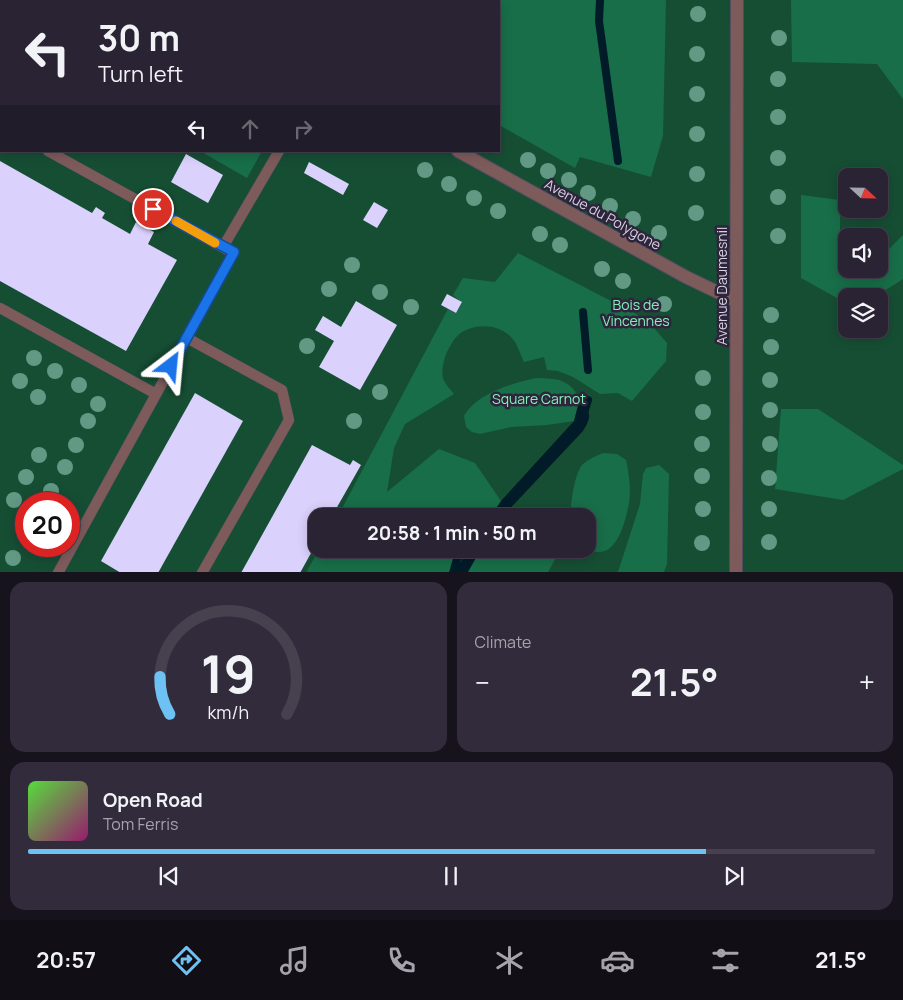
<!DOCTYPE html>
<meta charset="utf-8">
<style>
body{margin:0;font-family:Manrope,sans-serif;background:#322b3c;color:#f1f3f6;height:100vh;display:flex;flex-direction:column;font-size:19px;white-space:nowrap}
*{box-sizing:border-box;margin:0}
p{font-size:16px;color:#a5a4ac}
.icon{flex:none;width:28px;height:28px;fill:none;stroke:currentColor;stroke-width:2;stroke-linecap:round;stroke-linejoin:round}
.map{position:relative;height:572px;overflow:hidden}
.details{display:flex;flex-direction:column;gap:10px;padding:10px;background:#17131d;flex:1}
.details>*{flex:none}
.guide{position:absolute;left:0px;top:0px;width:500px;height:152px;box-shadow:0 2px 12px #0003,0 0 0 1px #46404f;background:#2a2334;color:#f1f3f6;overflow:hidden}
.needle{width:32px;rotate:112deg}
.buttons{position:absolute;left:838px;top:168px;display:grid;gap:10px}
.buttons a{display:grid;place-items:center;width:50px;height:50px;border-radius:10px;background:#2a2334;box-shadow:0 2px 12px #0003,0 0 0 1px #46404f;font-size:25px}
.speed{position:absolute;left:15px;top:492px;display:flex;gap:10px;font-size:25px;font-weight:700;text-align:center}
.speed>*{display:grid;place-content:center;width:65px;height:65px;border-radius:50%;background:#2a2334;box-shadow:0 2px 12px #0003,0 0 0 1px #46404f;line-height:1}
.speed .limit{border:8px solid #d22;background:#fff;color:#111}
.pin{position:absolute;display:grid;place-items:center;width:42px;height:42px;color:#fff;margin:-21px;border:2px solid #fff;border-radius:50%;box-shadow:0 1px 5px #0007}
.me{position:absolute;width:55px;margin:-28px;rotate:29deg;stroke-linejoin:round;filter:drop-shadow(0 0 4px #0008)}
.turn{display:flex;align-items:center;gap:18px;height:105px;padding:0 15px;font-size:22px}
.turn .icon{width:65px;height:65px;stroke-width:2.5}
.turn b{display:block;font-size:35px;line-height:42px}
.lanes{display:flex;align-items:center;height:48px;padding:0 15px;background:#0003;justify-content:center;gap:25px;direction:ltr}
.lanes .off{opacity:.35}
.big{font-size:38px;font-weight:700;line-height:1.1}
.details .tile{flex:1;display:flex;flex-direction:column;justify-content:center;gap:8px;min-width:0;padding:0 18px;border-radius:15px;background:#322b3c}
.details .dial{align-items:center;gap:0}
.dial svg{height:130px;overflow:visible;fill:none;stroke:#46404f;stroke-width:7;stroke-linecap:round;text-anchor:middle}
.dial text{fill:#f1f3f6;stroke:none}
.song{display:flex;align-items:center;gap:15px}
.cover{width:60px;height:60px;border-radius:8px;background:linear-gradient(135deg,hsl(110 70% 55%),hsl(320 70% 35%))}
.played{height:5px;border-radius:2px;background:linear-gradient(90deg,#6dc2f3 80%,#46404f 80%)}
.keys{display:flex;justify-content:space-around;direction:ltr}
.heat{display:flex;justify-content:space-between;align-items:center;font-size:28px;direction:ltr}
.details .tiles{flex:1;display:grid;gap:10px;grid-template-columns:1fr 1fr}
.tile:last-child{grid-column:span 2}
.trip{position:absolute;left:308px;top:508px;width:288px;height:50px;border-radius:15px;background:#2a2334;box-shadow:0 2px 12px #0003,0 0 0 1px #46404f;font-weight:700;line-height:50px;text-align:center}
.tab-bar{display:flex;height:80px;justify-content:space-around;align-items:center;background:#110e15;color:#a5a4ac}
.tab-bar .icon{width:35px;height:35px}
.tab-bar .selected{color:#6dc2f3}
.tab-bar b{font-size:22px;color:#f1f3f6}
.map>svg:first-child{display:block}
</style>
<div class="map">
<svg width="903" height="573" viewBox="0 0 903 573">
<rect width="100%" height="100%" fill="#382f46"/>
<!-- green -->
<path fill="#164e34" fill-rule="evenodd" d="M0 0H903V572H0ZM1 1H499V151H1ZM846 176H879V209H846ZM846 236H879V269H846ZM846 296H879V329H846ZM26 504H69V546H26ZM316 516H586V549H316Z"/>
<!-- forest -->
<g fill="#186e48">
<polygon points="0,0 94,0 97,1 1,1 1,40"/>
<polygon points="276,0 666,0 663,136 651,177 580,157 575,168 499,125 499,1"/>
<polygon points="791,0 903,0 903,99 877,64 792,62"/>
<polygon points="200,151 262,151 247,178"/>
<polygon points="801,195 840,200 840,249 846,252 846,269 879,269 879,259 903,235 903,279 876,296 846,296 846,303 801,278"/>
<path d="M518 253 646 319 667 343 666 361 632 401 618 393 600 394 573 377 558 371 547 370 544 357 524 362C520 354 518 344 511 337 498 323 472 323 458 335 453 340 450 346 447 352 444 359 441 370 443 378 445 384 450 389 454 394L405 424 394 448 387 492 439 449 475 463 501 501 508 505 515 516H338L448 309 456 313 462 303 453 295 463 278 495 282Z"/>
<path d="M536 378C558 379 567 378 580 398L574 421 547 425 511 427 480 434 472 432 466 427 464 416C476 394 512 383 536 378Z"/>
<polygon points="781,409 818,409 903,465 903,469 843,500 775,489"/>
<path d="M603 453 617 454 626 460C629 473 631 490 629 503 625 524 615 565 586 548V516H570V513C572 501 574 473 583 464 589 459 596 456 603 453Z"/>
<polygon points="659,465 669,474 667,564 664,572 618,572 640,504 643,474 646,468"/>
<polygon points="319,549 554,549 557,556 548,572 306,573"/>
</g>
<!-- water -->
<g fill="#021b28">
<path d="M580 398C590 413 593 415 583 431L503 516H491L501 501 574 421Z"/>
<polygon points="469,549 481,549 468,572 454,572"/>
</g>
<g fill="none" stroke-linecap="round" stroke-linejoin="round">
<!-- stream -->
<g stroke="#021b28" stroke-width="8">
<polyline points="600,0 599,21 618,161"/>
<polyline points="583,312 588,370"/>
<polyline points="583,416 588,400"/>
<polyline points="453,573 457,559 465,549"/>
</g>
</g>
<!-- building -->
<g fill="#dad1fc">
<polygon points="186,154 223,175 208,203 171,182"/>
<polygon points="0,161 92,213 96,207 105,213 102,218 130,234 136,222 154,232 148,244 177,260 126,351 0,281"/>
<polygon points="309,162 349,184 343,195 304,173"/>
<polygon points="374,202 388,210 377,228 363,220"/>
<polygon points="447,294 462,302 456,313 441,305"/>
<polygon points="356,301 397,325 360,390 319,367 334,341 315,330 323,316 341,327"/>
<polygon points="195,393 243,421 158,573 121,573 101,561"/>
<polygon points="312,445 350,465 353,460 361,465 332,516 316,516 316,544 300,573 241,573"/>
</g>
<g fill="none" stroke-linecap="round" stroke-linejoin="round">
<!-- service casing -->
<g stroke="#554c62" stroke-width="11">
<g id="service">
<polyline points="0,125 1,125"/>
<polyline points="48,151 233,253 187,338"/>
<polyline points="223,247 279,151"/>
<polyline points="0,308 156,394"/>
<polyline points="58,573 187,338 282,390 289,420 202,573"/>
</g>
</g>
<!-- pedestrian casing -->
<g stroke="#554c62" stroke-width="14">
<g id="pedestrian">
<polyline points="184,0 186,1"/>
<polyline points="458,151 686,277 736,301"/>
</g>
</g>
<!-- tertiary casing -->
<g stroke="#554c62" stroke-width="14">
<polyline id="tertiary" points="736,573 737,0"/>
</g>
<!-- service -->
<use href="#service" stroke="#7d5b5a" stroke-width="10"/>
<!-- pedestrian -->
<use href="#pedestrian" stroke="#7d5b5a" stroke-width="12"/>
<!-- tertiary -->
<use href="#tertiary" stroke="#7d5b5a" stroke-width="12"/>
</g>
<!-- trees -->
<g fill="#619984">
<circle cx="698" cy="14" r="8"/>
<circle cx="779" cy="38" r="8"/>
<circle cx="697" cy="54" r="8"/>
<circle cx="778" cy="79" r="8"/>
<circle cx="697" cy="94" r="8"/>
<circle cx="778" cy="117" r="8"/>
<circle cx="697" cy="134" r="8"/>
<circle cx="778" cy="158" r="8"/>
<circle cx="528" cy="160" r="8"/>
<circle cx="425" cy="170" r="8"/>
<circle cx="548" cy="171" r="8"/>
<circle cx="697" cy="174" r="8"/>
<circle cx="569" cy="180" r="8"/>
<circle cx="449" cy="184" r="8"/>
<circle cx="588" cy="193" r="8"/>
<circle cx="778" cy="197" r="8"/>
<circle cx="474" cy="198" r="8"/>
<circle cx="610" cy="206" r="8"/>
<circle cx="498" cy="211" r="8"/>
<circle cx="696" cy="213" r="8"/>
<circle cx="633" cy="219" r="8"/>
<circle cx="659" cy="233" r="8"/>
<circle cx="540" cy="234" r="8"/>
<circle cx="778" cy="236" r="8"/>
<circle cx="560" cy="245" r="8"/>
<circle cx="352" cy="265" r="8"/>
<circle cx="602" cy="269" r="8"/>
<circle cx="623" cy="281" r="8"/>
<circle cx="329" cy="289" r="8"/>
<circle cx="380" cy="292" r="8"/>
<circle cx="664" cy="304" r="8"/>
<circle cx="411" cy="307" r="8"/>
<circle cx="771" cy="315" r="8"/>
<circle cx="307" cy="346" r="8"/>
<circle cx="771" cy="347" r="8"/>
<circle cx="34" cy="358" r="8"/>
<circle cx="55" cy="371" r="8"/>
<circle cx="703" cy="378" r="8"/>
<circle cx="770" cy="380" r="8"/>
<circle cx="20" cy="381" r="8"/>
<circle cx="79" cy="385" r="8"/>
<circle cx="380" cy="392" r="8"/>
<circle cx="38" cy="397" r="8"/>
<circle cx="98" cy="404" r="8"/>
<circle cx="770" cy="410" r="8"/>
<circle cx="703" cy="412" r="8"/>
<circle cx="88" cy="421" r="8"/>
<circle cx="354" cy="421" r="8"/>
<circle cx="702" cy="444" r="8"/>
<circle cx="770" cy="444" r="8"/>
<circle cx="76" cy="445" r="8"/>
<circle cx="39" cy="455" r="8"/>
<circle cx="65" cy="467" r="8"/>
<circle cx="702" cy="476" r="8"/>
<circle cx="26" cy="477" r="8"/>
<circle cx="769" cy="478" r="8"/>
<circle cx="51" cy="491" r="8"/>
<circle cx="14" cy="500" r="8"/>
<circle cx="703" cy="509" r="8"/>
<circle cx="769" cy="509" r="8"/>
<circle cx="769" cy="542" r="8"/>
<circle cx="702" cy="543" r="8"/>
<circle cx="13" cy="558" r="8"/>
</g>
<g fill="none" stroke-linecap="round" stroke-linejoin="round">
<!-- route casing -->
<g stroke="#114b97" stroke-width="12">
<polyline id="route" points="153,209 234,252 171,366"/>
</g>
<!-- route -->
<use href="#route" stroke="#1a73e8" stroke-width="9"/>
<!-- slow -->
<polyline stroke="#f59e0b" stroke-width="9" points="176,221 215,243"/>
</g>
<g text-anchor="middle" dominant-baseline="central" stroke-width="5" stroke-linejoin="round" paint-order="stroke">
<!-- street labels -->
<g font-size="14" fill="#d7d2e1" stroke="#2e253c">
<text transform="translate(603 214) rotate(29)">Avenue du Polygone</text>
<text transform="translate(721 286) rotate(-90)">Avenue Daumesnil</text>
</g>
<!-- park labels -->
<g font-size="14" fill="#82efb6" stroke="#2e253c">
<text x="636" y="304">Bois de<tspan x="636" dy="16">Vincennes</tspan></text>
<text x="539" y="398">Square Carnot</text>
</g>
</g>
</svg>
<div class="buttons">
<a><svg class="needle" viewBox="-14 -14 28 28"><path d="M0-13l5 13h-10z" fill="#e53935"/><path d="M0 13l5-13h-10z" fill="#a5a4ac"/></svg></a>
<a><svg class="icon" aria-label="sound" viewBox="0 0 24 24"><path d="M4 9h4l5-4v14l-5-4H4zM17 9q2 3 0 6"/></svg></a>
<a><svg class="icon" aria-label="layers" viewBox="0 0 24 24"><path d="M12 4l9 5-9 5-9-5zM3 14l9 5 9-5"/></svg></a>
</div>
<div class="speed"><div class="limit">20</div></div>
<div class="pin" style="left:153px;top:209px;background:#d93025"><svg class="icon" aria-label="arrive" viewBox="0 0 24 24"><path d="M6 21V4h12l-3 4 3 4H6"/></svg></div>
<svg class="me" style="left:171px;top:366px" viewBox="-20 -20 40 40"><path d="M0-17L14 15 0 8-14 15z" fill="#1a73e8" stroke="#fff" stroke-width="4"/></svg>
<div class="trip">20:58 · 1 min · 50 m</div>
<div class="guide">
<div class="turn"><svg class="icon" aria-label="left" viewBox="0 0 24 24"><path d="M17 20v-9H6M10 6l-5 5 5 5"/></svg><div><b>30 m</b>Turn left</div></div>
<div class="lanes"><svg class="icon" aria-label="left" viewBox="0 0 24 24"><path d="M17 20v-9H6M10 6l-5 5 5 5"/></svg><svg class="icon off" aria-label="ahead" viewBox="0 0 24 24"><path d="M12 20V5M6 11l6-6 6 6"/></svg><svg class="icon off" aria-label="right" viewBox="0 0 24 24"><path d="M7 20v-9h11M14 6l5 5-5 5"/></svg></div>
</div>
</div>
<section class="details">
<div class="tiles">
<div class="tile dial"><svg viewBox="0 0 100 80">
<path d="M14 69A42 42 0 1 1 86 69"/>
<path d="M14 69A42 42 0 0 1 8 46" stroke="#6dc2f3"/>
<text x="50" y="56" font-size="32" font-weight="700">19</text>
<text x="50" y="72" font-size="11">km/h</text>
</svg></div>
<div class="tile"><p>Climate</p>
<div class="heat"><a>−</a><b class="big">21.5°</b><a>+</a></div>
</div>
<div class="tile">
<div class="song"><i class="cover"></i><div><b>Open Road</b><p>Tom Ferris</p></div></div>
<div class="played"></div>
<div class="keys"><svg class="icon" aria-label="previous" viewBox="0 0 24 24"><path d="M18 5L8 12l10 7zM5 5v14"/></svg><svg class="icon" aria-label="pause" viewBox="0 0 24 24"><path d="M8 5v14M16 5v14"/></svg><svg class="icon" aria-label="next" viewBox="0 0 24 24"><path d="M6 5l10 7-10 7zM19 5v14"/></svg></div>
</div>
</div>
</section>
<nav class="tab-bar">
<b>20:57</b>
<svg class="icon selected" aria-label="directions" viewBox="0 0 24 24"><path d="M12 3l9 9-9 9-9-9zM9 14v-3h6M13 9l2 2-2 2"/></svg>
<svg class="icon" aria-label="music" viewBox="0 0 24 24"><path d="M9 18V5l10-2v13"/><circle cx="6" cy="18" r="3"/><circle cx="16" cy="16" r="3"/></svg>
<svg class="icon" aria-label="phone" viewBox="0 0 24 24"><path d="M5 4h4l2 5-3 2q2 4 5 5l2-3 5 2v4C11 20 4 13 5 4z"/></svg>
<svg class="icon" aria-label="climate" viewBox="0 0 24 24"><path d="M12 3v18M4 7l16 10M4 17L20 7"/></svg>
<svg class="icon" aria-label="car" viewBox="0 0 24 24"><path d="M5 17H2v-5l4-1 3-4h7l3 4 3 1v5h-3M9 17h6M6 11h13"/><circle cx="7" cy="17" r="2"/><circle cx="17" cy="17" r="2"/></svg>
<svg class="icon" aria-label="filters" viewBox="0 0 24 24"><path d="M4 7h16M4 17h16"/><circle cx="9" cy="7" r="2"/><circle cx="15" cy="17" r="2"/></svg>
<b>21.5°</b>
</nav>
